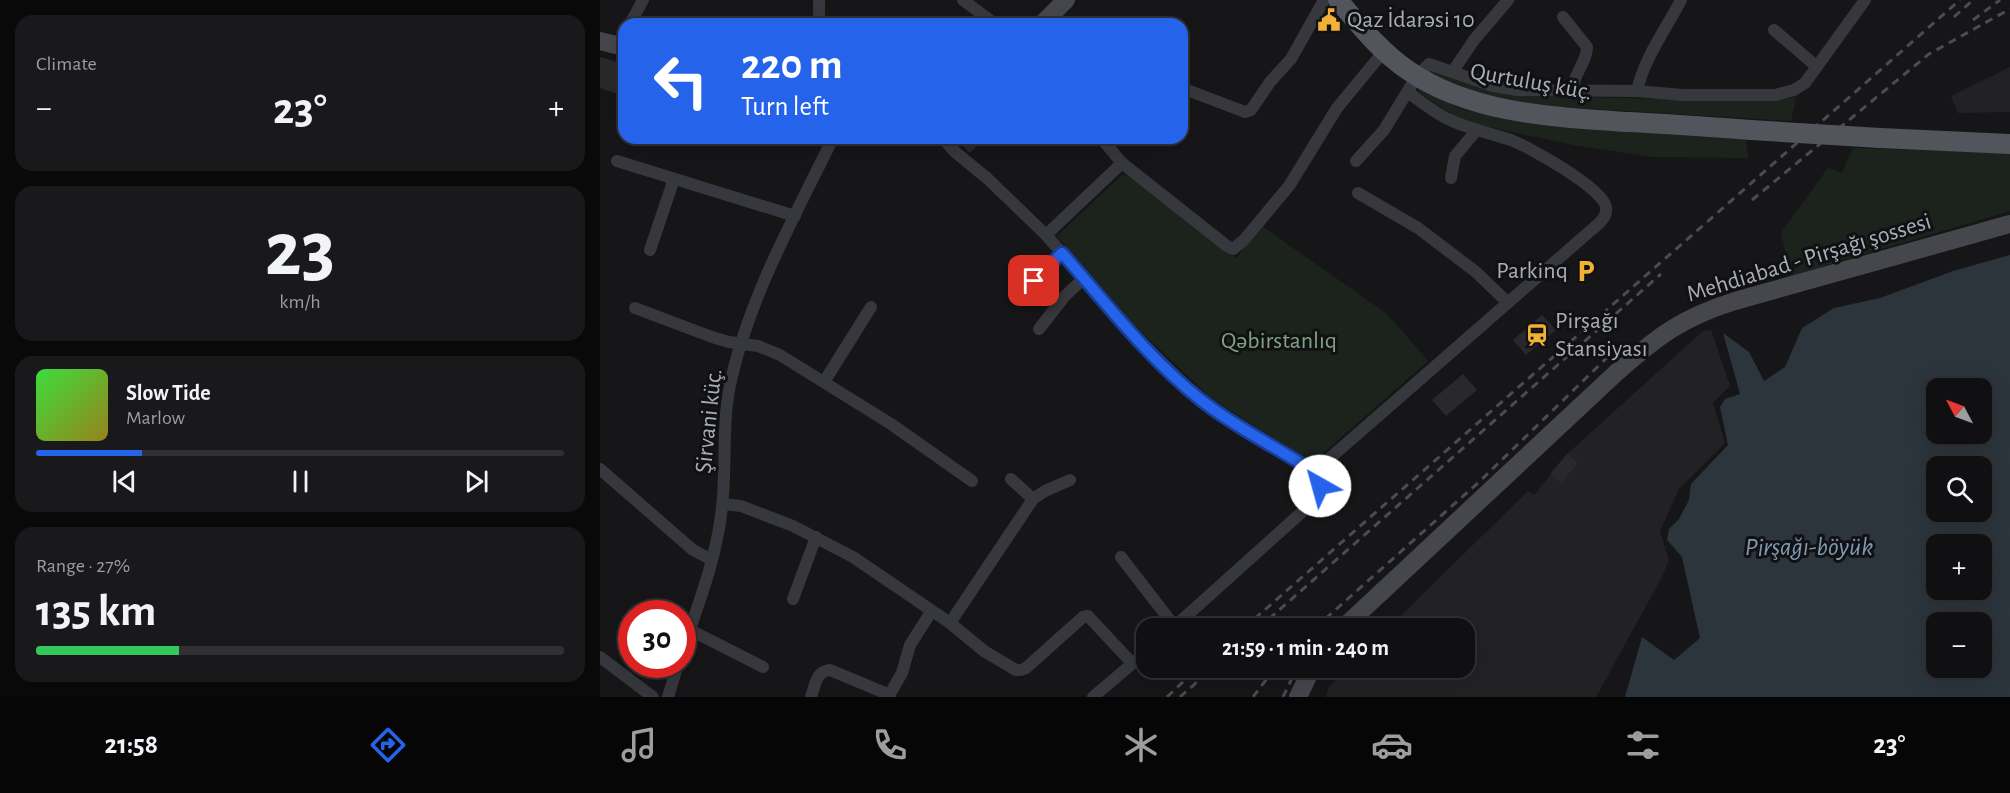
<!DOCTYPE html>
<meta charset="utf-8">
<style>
body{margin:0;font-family:"Alegreya Sans",sans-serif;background:#19191b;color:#f1f3f6;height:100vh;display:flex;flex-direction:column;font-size:22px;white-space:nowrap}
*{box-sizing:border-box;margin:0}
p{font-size:20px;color:#9c9d9f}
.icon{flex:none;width:33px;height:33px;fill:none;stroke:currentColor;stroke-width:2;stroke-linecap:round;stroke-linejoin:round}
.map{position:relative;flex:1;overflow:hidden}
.sheet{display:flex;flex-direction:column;gap:15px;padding:15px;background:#09090a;width:600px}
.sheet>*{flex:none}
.banner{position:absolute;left:18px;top:18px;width:570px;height:126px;border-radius:18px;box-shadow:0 6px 24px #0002,0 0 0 2px #303032;background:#2563eb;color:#fff;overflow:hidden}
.needle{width:39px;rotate:311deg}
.buttons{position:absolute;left:1326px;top:378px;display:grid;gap:12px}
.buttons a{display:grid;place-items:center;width:66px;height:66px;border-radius:12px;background:#101012;box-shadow:0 6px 24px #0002,0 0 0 2px #303032;font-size:30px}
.speed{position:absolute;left:18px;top:600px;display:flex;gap:12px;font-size:30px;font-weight:700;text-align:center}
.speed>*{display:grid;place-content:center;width:78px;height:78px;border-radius:50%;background:#101012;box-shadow:0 6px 24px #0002,0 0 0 2px #303032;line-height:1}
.speed .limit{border:9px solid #d22;background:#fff;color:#111}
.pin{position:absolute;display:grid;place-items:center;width:51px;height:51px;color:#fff;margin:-26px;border-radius:12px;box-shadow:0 3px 9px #0006}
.me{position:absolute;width:66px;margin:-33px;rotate:322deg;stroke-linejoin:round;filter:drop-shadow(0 0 4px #0008)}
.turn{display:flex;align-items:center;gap:21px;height:126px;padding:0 24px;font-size:27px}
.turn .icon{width:78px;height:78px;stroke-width:2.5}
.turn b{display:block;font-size:42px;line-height:51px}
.big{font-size:45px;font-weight:700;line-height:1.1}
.sheet .card{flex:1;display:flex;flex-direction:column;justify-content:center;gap:9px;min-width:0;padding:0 21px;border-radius:18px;background:#19191b}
.sheet .dial{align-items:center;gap:0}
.dial b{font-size:78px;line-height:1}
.song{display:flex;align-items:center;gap:18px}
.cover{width:72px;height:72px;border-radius:9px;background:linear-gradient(135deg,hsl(120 70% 55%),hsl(50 70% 35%))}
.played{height:6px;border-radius:3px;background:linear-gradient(90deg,#2563eb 20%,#303032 20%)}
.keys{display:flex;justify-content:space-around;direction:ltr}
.heat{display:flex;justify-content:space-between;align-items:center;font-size:33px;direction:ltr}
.charge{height:9px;border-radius:4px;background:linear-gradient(90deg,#34c759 27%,#303032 0)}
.trip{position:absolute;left:536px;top:618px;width:339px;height:60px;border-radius:18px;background:#101012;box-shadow:0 6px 24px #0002,0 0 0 2px #303032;font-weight:700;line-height:60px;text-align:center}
.tab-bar{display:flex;height:96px;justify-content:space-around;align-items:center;background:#060607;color:#9c9d9f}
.tab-bar .icon{width:42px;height:42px}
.tab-bar .selected{color:#2563eb}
.tab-bar b{font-size:27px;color:#f1f3f6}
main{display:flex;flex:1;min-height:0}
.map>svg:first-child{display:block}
</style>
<main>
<section class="sheet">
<div class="card"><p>Climate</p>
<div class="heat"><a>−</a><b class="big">23°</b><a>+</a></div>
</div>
<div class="card dial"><b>23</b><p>km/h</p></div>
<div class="card">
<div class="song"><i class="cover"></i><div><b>Slow Tide</b><p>Marlow</p></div></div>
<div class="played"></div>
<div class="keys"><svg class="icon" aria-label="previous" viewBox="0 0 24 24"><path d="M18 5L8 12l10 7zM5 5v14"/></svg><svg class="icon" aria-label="pause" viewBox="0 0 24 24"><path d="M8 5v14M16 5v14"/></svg><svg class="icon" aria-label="next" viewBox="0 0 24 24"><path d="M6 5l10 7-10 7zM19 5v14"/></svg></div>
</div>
<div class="card"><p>Range · 27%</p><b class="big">135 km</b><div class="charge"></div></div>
</section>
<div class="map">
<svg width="1410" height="697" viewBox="0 0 1410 697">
<rect width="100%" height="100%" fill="#161618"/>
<!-- built -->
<g fill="#222225">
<polygon points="1410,67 1410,112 1358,113 1351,96"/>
<polygon points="1111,330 1130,386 1113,403 1125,443 1079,489 1060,531 1069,560 1061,579 996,697 726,697 728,688 748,668 864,668 864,628 788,628 928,491 934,495 967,454 1103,331"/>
</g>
<!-- green -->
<g fill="#1c231d">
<polygon points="832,68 939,96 1095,100 1196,98 1191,121 943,106 898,98 870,90 828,73"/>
<polygon points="819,88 861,109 939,125 1146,140 1148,158 1053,157 979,146 878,125 855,116 818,92"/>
<polygon points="1253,148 1410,153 1410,211 1191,276 1181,233 1228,168 1242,173"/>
<polygon points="522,175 531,176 636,258 662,226 787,314 828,361 712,463 611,398 532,323 457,236"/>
</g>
<!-- water -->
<path fill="#2c353c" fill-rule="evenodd" d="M1410 255V697H1025L1042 637 1074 660 1100 638 1082 557 1067 540 1069 529 1079 519 1089 500 1091 484 1128 445 1120 407 1125 399 1140 394 1123 333 1149 352 1164 381 1185 367 1202 328 1234 308 1280 298 1353 271ZM1336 388H1382V434H1336ZM1336 466H1382V512H1336ZM1336 544H1382V590H1336ZM1336 622H1382V668H1336Z"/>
<!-- building -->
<g fill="#29292c">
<polygon points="0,57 24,64 24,96 0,88"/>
<polygon points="354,138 384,138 370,153"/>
<polygon points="942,315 956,330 926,355 913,340"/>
<polygon points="863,374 877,390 846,416 832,400"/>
<polygon points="967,454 978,463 961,483 950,474"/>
</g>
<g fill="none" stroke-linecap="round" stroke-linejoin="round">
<!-- street -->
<g stroke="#37383d" stroke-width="12">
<polyline points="219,0 219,24"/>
<polyline points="363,0 395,24"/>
<polyline points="451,15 461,24"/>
<path d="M963 17 987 47C987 62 974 73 972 90"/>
<polyline points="30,24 43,0"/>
<polyline points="1174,30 1216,66"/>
<polyline points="853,71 874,40 908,0"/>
<polyline points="582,88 645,112 651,110 670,82 691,59 724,0"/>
<path d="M1037 91C1044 58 1066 29 1081 0"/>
<polyline points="343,138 354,151 388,179 446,235 540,341 599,399 617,412 714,472 720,486 716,496 702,512 573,628"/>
<polyline points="501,138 522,163 627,246 633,249 643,241 689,186 737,108 784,51"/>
<polyline points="17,161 195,216"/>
<polyline points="756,161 784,130 817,76 829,64 893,86 918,90 1037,91 1083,95 1175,95 1194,90 1205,83 1265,0"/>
<polyline points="851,178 855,156 876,131"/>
<polyline points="758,193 818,228 876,272 908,303"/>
<polyline points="446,235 522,163"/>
<polyline points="50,250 74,179"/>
<polyline points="420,294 462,253"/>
<polyline points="35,308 112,337 129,342 158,346 180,355 291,424 372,481"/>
<polyline points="439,329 464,297 484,278"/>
<polyline points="224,382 271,307"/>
<polyline points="0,469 93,550 112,560"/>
<path d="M714 472 989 232C996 226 1008 218 1006 207 1003 188 929 147 911 140 890 133 869 129 850 120 835 113 821 102 808 92"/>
<polyline points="411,479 433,499"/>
<polyline points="123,504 141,506 193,526 253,557 350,623 384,651 416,670 421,670 426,668 483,617 488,616 532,663"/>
<polyline points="521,557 575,627"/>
<polyline points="193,599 216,537"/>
<polyline points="350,623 433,499 445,491 470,480"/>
<polyline points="90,630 163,667"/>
<path d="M82 652C98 605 117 557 122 507 127 464 121 420 132 376 152 292 195 216 233 138"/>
<polyline points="0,657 53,697"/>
<polyline points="68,697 78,664"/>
<path d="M211 697C215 686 216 671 230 670L290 695"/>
<polyline points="288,697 302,673 310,645 331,612"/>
<polyline points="493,697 546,652"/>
</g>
<!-- secondary -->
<g stroke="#45474d" stroke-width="18">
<polyline points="442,24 466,0"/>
<polyline points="0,41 24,47"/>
<path d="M743 628 1016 373C1058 336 1081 318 1135 301L1410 224"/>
<polyline points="698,697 712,668"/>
</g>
<!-- primary -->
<g stroke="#53555c" stroke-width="20">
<path d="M738 0C760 26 781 52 809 71 872 114 954 117 1028 122 1069 124 1110 127 1151 130"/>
<polyline points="1280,138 1410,144"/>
</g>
<!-- rail -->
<g stroke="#4a4c52" stroke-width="3" stroke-dasharray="8 6" stroke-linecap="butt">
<polyline points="1354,17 1373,0"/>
<polyline points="1373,20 1400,0"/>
<polyline points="1152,200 1329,54 1410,9"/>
<polyline points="669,619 1061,274"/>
<polyline points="644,628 1360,0"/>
<polyline points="715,628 879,482 1020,345"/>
<polyline points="567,697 584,681"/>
<polyline points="580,697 613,668"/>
<polyline points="653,697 675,668"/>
<polyline points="683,697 697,668"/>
</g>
<!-- primary-bridge -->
<polyline stroke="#53555c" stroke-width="20" points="1151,130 1280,138"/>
</g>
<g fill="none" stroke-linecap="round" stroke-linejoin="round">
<!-- route casing -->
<g stroke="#184099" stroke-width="15">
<path id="route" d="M434 281 462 253C506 303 549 359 601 400 636 428 677 447 714 472L720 486"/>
</g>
<!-- route -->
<use href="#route" stroke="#2563eb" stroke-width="10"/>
</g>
<!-- icons -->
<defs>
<g id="civic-bare" transform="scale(1.8)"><path d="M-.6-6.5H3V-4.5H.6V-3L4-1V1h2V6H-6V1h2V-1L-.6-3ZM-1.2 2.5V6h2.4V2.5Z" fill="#f2b134" stroke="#111113" stroke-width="2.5" paint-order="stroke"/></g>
<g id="parking-bare" transform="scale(1.8)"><path d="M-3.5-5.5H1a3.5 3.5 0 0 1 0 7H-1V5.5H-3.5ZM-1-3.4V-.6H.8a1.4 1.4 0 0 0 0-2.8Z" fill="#f2b134" stroke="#111113" stroke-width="2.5" paint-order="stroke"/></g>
<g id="station-bare" transform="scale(1.8)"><path d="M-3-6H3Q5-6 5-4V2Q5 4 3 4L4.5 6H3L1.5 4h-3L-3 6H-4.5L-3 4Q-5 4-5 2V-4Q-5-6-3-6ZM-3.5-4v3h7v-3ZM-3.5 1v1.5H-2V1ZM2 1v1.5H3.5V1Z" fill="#f2b134" stroke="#111113" stroke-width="2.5" paint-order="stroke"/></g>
</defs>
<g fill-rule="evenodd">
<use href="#civic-bare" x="729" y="20"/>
<use href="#parking-bare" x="986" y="271"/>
<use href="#station-bare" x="937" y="335"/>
</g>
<g text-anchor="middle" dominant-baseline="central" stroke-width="6" stroke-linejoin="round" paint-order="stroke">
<!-- poi labels -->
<g font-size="24" fill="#a8adb8" stroke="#111113" text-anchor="start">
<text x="747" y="20">Qaz İdarəsi 10</text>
<text x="968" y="271" text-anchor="end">Parkinq</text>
<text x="955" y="321">Pirşağı<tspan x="955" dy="28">Stansiyası</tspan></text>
</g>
<!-- street labels -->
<g font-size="24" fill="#a8adb8" stroke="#111113">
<text transform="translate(931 82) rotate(10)">Qurtuluş küç.</text>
<text transform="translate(1209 258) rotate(-17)">Mehdiabad - Pirşağı şossesi</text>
<text transform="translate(109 421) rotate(-84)">Şirvani küç.</text>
</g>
<!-- park labels -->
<g font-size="24" fill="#7fa381" stroke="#111113">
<text x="679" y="341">Qəbirstanlıq</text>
</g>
<!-- water labels -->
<g font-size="26" font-style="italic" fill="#7f9bb3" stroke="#111113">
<text x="1209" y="547">Pirşağı-böyük</text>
</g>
</g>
</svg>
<div class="buttons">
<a><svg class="needle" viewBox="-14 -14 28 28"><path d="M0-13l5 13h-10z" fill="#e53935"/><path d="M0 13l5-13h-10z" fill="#9c9d9f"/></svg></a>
<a><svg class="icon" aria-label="search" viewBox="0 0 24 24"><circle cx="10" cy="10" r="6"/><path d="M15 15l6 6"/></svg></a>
<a>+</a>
<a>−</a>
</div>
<div class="speed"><div class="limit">30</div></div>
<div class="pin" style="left:434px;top:281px;background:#d93025"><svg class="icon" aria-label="arrive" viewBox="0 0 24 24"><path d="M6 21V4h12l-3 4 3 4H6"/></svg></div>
<svg class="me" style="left:720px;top:486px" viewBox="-20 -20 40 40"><circle r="19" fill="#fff"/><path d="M0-13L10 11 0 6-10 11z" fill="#2563eb"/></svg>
<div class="trip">21:59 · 1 min · 240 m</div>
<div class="banner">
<div class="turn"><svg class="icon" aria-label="left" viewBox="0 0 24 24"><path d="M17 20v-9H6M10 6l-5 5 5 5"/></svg><div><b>220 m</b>Turn left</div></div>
</div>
</div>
</main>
<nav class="tab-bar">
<b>21:58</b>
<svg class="icon selected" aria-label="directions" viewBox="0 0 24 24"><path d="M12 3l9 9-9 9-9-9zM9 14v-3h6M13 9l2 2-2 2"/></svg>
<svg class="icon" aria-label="music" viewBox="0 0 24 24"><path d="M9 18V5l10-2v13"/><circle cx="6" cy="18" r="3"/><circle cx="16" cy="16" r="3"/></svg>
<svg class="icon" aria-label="phone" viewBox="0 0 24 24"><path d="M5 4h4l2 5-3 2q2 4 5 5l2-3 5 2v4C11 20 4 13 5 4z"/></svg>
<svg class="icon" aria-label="climate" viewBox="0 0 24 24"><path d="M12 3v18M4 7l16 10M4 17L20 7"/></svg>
<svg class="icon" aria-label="car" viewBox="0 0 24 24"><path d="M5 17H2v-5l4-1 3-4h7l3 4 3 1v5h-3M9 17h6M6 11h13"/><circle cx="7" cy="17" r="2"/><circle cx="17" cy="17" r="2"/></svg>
<svg class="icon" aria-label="filters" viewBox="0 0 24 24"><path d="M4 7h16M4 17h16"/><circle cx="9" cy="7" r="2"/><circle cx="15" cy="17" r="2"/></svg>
<b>23°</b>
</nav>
